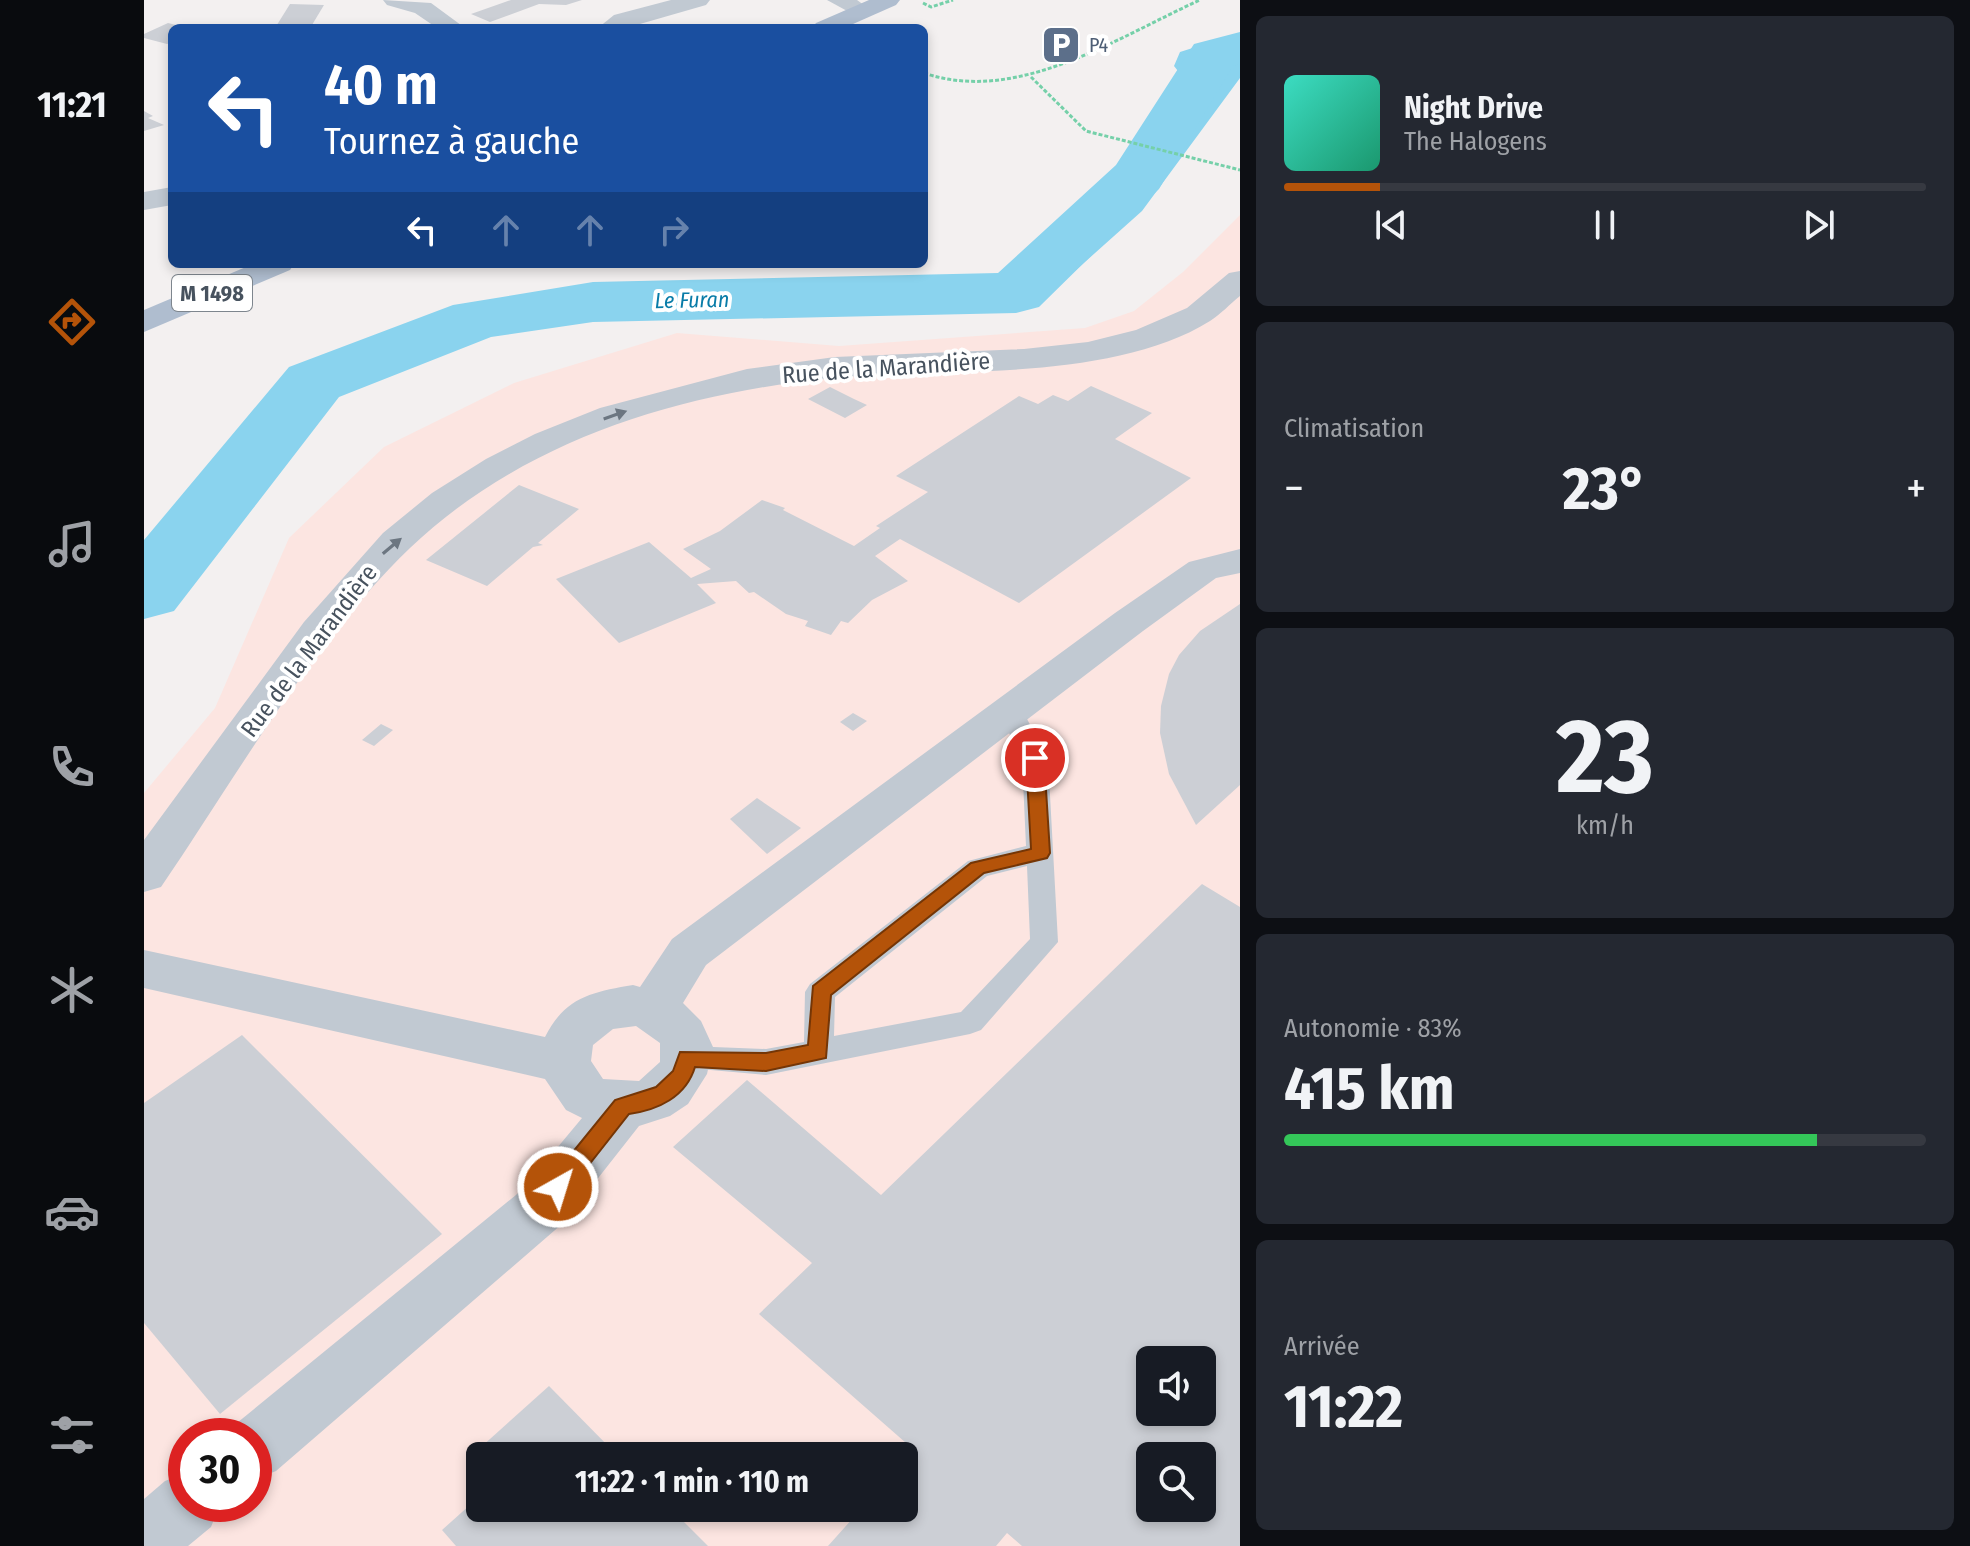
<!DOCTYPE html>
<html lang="fr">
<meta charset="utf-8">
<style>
body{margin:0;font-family:"Fira Sans Condensed",sans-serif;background:#242831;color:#f1f3f6;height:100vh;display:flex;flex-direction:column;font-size:30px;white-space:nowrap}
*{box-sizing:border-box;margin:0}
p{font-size:26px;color:#9ea1a6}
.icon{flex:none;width:44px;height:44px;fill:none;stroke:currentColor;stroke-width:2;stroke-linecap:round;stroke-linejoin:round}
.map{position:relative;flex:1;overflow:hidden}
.side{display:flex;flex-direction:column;gap:16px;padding:16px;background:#0d0f14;width:730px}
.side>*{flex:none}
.banner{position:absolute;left:24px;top:24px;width:760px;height:244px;border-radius:12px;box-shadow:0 4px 12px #0003;background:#1a4fa0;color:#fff;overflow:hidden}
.fabs{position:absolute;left:992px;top:1346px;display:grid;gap:16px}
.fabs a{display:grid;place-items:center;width:80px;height:80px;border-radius:12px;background:#171b24;box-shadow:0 4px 12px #0003;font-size:40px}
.speed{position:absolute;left:24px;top:1418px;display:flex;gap:16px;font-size:40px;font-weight:700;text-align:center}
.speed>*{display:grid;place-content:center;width:104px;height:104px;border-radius:50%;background:#171b24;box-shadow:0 4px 12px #0003;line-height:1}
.speed .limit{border:12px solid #d22;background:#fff;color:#111}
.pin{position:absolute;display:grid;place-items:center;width:68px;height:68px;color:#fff;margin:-34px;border:4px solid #fff;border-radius:50%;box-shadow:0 2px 8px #0007}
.me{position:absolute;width:88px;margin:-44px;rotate:39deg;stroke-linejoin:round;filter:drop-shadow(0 0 6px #0008)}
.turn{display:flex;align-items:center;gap:28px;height:168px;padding:0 24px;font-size:36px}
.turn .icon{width:104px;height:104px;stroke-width:2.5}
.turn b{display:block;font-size:56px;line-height:68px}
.lanes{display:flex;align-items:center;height:76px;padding:0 24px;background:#0003;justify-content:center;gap:40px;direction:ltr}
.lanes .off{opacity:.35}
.big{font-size:60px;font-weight:700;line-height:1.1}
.side .tile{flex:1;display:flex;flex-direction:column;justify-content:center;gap:12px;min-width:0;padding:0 28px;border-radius:12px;background:#242831}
.side .dial{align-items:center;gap:0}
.dial b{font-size:104px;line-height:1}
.song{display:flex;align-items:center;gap:24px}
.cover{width:96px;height:96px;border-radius:12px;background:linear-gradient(135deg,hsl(170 70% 55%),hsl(160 70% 35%))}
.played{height:8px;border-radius:4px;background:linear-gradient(90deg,#b45309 15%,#363941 15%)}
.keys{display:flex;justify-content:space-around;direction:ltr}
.heat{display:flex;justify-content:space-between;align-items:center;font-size:44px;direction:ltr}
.charge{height:12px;border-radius:6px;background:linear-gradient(90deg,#34c759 83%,#363941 0)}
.trip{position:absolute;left:322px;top:1442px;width:452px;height:80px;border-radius:12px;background:#171b24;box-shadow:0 4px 12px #0003;font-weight:700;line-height:80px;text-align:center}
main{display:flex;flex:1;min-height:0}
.dock{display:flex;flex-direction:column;width:144px;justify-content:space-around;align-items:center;background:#090b0e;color:#9ea1a6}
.dock .icon{width:56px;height:56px}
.dock .selected{color:#b45309}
.dock b{font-size:36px;color:#f1f3f6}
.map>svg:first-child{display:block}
</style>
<main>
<nav class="dock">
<b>11:21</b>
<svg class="icon selected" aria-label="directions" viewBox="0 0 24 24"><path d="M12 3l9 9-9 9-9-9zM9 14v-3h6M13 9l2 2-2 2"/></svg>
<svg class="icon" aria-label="music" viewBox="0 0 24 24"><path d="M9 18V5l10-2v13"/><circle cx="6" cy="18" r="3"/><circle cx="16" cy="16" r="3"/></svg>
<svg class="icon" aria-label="phone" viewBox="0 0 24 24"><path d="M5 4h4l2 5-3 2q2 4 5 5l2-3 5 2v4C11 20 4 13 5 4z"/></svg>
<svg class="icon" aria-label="climate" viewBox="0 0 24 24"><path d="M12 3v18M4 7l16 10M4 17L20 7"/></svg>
<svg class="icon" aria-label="car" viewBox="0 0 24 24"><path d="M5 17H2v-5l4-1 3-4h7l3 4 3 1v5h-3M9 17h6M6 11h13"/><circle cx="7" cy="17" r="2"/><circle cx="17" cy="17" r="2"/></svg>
<svg class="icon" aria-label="filters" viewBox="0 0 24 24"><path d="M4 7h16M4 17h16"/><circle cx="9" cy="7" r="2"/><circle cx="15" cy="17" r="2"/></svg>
</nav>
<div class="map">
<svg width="1096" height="1546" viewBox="0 0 1096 1546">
<rect width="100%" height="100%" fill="#f3f0f0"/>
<!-- medical -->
<path fill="#fce5e1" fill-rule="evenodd" d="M1096 215V1546H0V793L71 708 145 538 240 447 370 383 533 333 695 346 941 328 990 311 1039 272ZM1006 1360H1058V1412H1006ZM42 1436H110V1504H42ZM336 1456H760V1508H336ZM1006 1456H1058V1508H1006Z"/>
<!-- water -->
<polygon fill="#8ad3ee" points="1096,33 1096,78 998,211 932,270 886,290 838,303 750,304 659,292 497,301 275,339 202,372 127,430 56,517 0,597 0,560 42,495 131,400 160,375 207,351 269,326 336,310 411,305 475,291 555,284 649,283 695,284 777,294 829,287 876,272 907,256 956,218 978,169 1012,133 1034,97 1034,71 1030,66 1036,52"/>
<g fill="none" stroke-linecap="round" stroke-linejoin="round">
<!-- river -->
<polygon fill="#8ad3ee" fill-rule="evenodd" points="1096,32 1096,64 1089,66 1015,189 895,307 872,313 449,322 347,337 195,397 30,611 0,619 0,540 145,367 309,305 449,282 854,273 972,165 1050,44"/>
</g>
<!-- building -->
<g fill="#cccfd5" fill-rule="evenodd">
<polygon points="367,0 438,0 422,5 395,4 346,22 327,14"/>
<polygon points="146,4 180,5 168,25 131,28"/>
<polygon points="24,23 40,27 28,28 28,42 23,44 0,38 0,34"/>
<polygon points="0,111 9,116 4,118 20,125 0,131"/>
<polygon points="947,386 1008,413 971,439 1047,478 875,603 756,539 731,556 764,581 728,600 704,623 697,621 687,635 661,626 664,621 642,614 610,592 605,593 592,581 553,584 572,603 475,643 412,579 505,542 547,578 567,569 539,549 576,531 618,500 641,508 639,510 710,546 736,528 732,526 784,492 752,476 875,396 894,404 909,395 924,401"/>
<polygon points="686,387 710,399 723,405 701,418 664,399"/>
<polygon points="375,485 435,509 394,543 399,545 389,547 343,586 282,560"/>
<polygon points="1096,604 1096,785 1052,825 1025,774 1016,733 1017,706 1025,674 1035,655 1056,631"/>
<polygon points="709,713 723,721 709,731 696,722"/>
<polygon points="237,724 249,730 230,746 218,740"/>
<polygon points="613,798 657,828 623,854 586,819"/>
<path d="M1058 884 1096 907V1546H878L863 1533 852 1546H684L718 1508H760V1462L770 1450 615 1314 668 1263 529 1147 603 1080 737 1195ZM1006 1360H1058V1412H1006ZM1006 1456H1058V1508H1006Z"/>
<polygon points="98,1035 298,1234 76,1414 0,1323 0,1103"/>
<polygon points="405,1386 474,1456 343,1456 336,1448"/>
<polygon points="336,1496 336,1508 526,1508 564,1546 312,1546 298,1530"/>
</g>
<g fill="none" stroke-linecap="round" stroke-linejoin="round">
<!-- path -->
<g stroke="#75d0a9" stroke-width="3" stroke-dasharray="4 2" stroke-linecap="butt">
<polyline points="779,3 787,7 809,0"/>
<path d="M780 73C873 105 972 38 1056 0"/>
<polyline points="887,77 942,131 1096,170"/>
</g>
<!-- lane -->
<path fill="#c1c9d2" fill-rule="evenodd" d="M867 704 876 706 904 758 914 942 837 1030 826 1034 622 1075 533 1067 529 1058 533 1049 544 1046 622 1049 660 1042 661 992 666 984 824 861 882 846 878 758 854 712 858 706ZM883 866 886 939 817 1012 690 1036 691 997 843 876Z"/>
<!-- street -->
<g fill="#c1c9d2" fill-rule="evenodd">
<polygon points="239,0 287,3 321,28 293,28 271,13 243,5"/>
<polygon points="527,0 566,0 562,5 482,28 454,28 470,15"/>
<polygon points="683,0 713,0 728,11 716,18"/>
<polygon points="28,187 28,205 0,210 0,192"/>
<path d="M1096 271V296C1086 304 1077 314 1066 321 983 373 846 371 751 374 579 381 394 426 266 548 169 641 92 777 17 887L0 892V840L160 622 239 533 288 493 342 459 391 434 456 408 603 369 691 357 880 349 944 342 992 330 1043 308 1085 273Z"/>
<path d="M1096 549V573L1072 578 999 631 562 965 539 1003 557 1021 569 1047 563 1074 544 1104 526 1116 495 1126 418 1224 132 1471 110 1480V1436H84L88 1427 378 1190 438 1118 422 1110 401 1079 0 988V950L401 1037C421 997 448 992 489 985L496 987 528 939 971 613 1045 562ZM492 1026 516 1043V1062L495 1081 459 1079 447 1061 449 1045 469 1029Z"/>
<polygon points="42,1473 42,1504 76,1504 67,1527 44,1546 0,1546 0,1499 21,1481"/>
</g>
<!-- primary -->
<g fill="#afbdcf" fill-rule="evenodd">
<polygon points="725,0 756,0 752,5 700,28 668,28 672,23"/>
<polygon points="109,264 150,264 146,270 0,332 0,310"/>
</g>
</g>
<!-- one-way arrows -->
<defs><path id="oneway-solid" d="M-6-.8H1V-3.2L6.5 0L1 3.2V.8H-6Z" transform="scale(2)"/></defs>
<g fill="#6c7681">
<use href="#oneway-solid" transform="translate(471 415) rotate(-19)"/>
<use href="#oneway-solid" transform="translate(248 546) rotate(-40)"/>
</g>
<!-- route -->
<path fill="#b45309" stroke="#753606" stroke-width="2" d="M891 751 900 758 906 853 903 858 840 873 687 995 682 1058 622 1071 551 1067C542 1097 514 1110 485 1114L422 1194 414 1197 406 1194 403 1187 406 1180 471 1100 512 1087 529 1071 536 1052 622 1053 664 1045 669 986 827 863 887 849 882 758Z"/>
<!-- icons -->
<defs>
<g id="parking-square" transform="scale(2)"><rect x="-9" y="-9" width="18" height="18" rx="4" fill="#5c6f8a" stroke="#fff"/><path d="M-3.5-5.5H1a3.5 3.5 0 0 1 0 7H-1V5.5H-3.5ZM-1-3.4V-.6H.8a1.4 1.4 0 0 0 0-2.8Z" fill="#fff"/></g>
</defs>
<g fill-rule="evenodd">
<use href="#parking-square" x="917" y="45"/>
</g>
<g text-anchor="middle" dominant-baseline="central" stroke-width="8" stroke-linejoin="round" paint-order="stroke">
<!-- far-service labels -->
<g font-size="20" fill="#4e5e75" stroke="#fff" text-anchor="start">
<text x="945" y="45">P4</text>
</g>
<!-- shield labels -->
<rect fill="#fff" stroke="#7e868e" stroke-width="2" x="28" y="275" width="80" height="36" rx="6"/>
<g font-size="22" font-weight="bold" fill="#47525e">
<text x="68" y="293">M 1498</text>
</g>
<!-- far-water labels -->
<g font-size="22" font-style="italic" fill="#097ca8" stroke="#fff">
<text transform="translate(548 300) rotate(-1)">Le Furan</text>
</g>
<!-- street labels -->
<g font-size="24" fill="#47525e" stroke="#fff">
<text transform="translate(742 368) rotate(-4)">Rue de la Marandière</text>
<text transform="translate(165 651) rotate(-53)">Rue de la Marandière</text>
</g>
</g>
</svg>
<div class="fabs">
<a><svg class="icon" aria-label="sound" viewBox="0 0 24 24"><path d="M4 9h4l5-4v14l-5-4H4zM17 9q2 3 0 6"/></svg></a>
<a><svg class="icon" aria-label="search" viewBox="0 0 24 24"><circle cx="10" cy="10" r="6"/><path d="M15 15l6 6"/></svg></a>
</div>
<div class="speed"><div class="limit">30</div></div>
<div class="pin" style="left:891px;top:758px;background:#d93025"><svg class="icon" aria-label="arrive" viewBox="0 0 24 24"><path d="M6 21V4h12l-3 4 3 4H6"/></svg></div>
<svg class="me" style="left:414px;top:1187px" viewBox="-20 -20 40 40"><circle r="17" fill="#b45309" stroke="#fff" stroke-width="3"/><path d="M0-11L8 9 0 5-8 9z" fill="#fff"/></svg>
<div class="trip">11:22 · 1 min · 110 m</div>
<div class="banner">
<div class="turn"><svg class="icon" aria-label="left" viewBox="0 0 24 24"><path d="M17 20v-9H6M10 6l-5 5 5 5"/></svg><div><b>40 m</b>Tournez à gauche</div></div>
<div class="lanes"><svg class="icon" aria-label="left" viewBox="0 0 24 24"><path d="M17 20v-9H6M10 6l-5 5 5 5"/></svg><svg class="icon off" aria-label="ahead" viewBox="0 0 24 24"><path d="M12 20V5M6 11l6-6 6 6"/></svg><svg class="icon off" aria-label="ahead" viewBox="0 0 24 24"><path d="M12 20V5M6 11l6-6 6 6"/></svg><svg class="icon off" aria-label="right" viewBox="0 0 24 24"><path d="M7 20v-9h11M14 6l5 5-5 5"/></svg></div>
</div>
</div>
<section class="side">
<div class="tile">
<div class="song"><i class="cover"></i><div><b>Night Drive</b><p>The Halogens</p></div></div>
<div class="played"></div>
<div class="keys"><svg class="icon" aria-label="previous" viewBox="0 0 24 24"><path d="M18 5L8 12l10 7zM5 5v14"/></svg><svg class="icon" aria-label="pause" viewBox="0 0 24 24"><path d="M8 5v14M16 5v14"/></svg><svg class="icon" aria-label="next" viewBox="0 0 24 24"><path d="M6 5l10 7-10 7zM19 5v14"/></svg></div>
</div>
<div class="tile"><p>Climatisation</p>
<div class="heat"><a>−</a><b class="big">23°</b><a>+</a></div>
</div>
<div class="tile dial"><b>23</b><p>km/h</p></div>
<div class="tile"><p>Autonomie · 83%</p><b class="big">415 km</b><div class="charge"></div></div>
<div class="tile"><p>Arrivée</p><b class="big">11:22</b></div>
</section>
</main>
